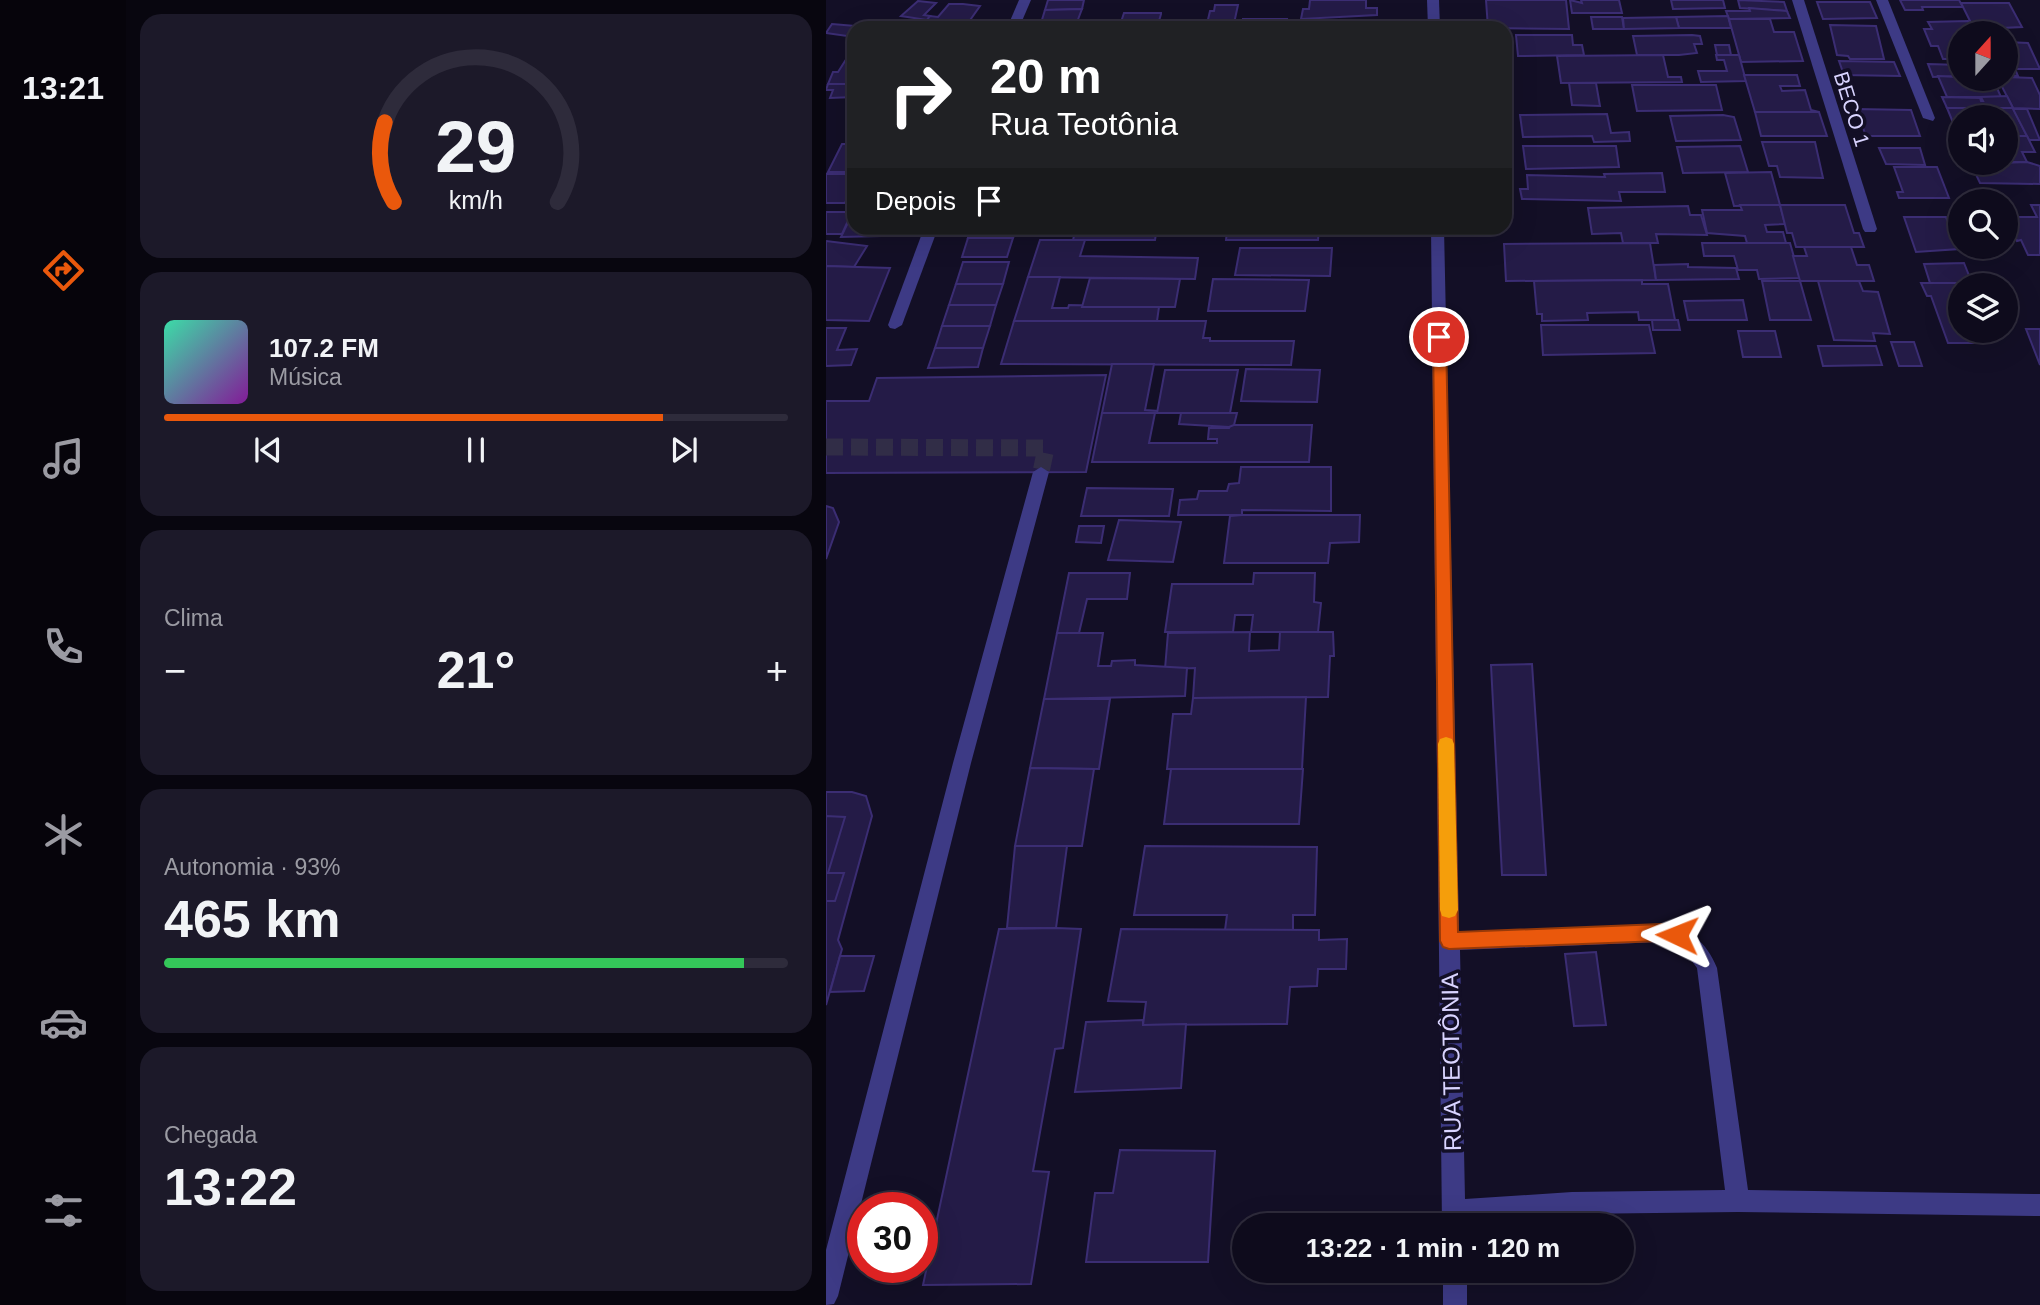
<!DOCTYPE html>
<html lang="pt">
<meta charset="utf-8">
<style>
body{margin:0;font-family:Helvetica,sans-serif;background:#1c1929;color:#f1f3f6;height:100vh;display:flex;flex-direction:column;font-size:26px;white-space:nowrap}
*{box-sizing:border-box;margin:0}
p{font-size:23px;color:#9b9ba3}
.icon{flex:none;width:38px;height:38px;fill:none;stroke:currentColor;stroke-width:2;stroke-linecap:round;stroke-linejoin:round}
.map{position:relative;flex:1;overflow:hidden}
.details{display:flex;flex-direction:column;gap:14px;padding:14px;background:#08060f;width:700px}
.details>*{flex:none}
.top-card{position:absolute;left:21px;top:21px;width:665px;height:214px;border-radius:21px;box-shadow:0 7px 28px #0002,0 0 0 2px #2e2b3b;background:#202124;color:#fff;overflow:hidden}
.needle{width:46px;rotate:21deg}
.buttons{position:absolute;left:1122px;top:21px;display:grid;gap:14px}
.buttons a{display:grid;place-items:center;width:70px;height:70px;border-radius:50%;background:#0e0b1c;box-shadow:0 7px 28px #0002,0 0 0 2px #2e2b3b;font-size:35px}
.speed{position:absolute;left:21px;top:1192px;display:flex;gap:14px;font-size:35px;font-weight:700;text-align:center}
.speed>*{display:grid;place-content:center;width:91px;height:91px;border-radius:50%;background:#0e0b1c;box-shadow:0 7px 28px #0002,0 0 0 2px #2e2b3b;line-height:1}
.speed .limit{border:10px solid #d22;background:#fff;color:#111}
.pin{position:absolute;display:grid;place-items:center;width:60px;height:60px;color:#fff;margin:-30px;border:4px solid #fff;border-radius:50%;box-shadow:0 2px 7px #0007}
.me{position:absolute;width:77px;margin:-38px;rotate:272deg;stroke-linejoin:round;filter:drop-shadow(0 0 5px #0008)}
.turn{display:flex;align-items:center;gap:24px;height:147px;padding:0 28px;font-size:32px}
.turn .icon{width:91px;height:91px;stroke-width:2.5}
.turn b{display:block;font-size:49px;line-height:60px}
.then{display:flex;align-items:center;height:66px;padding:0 28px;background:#0003;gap:14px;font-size:26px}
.big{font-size:52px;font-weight:800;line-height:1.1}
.details .widget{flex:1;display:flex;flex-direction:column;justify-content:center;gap:10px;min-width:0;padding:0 24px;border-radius:21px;background:#1c1929}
.details .dial{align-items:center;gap:0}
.dial svg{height:182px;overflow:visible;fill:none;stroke:#2e2b3b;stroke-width:7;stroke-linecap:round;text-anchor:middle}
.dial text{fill:#f1f3f6;stroke:none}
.song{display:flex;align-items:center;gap:21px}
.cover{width:84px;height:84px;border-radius:10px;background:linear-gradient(135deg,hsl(160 70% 55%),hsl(290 70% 35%))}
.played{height:7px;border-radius:4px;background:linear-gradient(90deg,#ea580c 80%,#2e2b3b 80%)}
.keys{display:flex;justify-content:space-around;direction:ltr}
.heat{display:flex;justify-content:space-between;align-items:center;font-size:38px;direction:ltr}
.charge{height:10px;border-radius:5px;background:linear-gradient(90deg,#34c759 93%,#2e2b3b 0)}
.trip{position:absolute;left:406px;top:1213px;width:402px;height:70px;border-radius:35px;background:#0e0b1c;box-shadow:0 7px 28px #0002,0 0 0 2px #2e2b3b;font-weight:800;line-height:70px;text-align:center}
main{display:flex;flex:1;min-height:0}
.tab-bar{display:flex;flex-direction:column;width:126px;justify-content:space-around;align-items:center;background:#06040b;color:#9b9ba3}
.tab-bar .icon{width:49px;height:49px}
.tab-bar .on{color:#ea580c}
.tab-bar b{font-size:32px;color:#f1f3f6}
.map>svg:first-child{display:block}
</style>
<main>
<nav class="tab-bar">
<b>13:21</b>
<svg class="icon on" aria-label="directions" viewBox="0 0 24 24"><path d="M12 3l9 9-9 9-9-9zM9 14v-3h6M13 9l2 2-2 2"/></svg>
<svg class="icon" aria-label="music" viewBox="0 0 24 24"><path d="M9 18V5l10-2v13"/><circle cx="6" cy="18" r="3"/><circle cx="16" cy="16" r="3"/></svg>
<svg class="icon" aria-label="phone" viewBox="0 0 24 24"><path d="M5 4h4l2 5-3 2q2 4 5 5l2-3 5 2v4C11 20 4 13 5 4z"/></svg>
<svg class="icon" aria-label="climate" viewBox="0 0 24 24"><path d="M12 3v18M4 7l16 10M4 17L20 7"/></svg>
<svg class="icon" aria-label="car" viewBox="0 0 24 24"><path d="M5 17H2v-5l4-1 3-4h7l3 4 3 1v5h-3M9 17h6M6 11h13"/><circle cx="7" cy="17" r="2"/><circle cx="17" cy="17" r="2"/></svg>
<svg class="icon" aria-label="filters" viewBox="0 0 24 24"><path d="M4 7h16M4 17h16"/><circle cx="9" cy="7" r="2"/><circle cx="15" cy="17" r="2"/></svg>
</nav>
<section class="details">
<div class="widget dial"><svg viewBox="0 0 100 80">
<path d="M14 69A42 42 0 1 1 86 69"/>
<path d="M14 69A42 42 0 0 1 10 34" stroke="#ea580c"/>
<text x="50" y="56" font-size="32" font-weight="700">29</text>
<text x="50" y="72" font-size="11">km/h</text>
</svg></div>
<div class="widget">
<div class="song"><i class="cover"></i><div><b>107.2 FM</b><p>Música</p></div></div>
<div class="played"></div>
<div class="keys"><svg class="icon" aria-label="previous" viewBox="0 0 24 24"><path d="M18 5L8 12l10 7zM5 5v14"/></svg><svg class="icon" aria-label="pause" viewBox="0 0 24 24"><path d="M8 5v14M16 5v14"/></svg><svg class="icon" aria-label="next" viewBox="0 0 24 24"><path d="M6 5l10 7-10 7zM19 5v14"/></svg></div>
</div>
<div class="widget"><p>Clima</p>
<div class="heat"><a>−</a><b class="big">21°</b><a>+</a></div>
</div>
<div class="widget"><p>Autonomia · 93%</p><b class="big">465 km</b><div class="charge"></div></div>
<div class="widget"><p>Chegada</p><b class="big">13:22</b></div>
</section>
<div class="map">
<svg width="1214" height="1305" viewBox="0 0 1214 1305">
<rect width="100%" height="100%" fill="#130f26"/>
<!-- building -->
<g fill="#241b47" stroke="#3b2d73" stroke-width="2">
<polygon points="222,0 258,0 256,9 219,10"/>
<polygon points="484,0 540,0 540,8 551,8 551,15 475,19 477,9 483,9"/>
<polygon points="660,0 740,0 743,29 662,28"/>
<polygon points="744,0 756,3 755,0 793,0 796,13 746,13"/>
<polygon points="845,0 897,0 899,8 847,9"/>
<polygon points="912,0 958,2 961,11 914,8"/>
<polygon points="1074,0 1133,0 1137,7 1096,7 1097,10 1079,10"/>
<polygon points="92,1 110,3 98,15 104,16 101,20 75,16"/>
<polygon points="991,2 1044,2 1051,18 997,19"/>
<polygon points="1135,3 1183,3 1196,27 1176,28 1179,33 1150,33"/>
<polygon points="123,4 137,4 154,6 142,23 101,20 104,16 112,17"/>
<polygon points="389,5 412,5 407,28 380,28 384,11 388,11"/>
<polygon points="923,8 961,11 964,18 903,19 900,11 924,11"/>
<polygon points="256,9 251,22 215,23 219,10"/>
<polygon points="298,13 335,13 335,14 331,28 269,28 269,25 294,25"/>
<polygon points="902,16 905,28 853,28 850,17"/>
<polygon points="765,17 796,17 798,29 767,29"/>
<polygon points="850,17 853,28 798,29 797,18"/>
<polygon points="417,19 461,19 460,28 407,28 408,23 417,24"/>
<polygon points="903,19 944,19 948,32 968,32 977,61 915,62"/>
<polygon points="1142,21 1148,33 1134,33 1134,59 1117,59 1112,46 1105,46 1098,29 1106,29 1102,22"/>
<polygon points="251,22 249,28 212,28 213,23"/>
<polygon points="6,24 30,26 21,36 0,33"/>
<polygon points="1004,25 1050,26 1058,59 1024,59 1022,56 1011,55"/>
<polygon points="690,35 746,35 747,45 756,45 758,55 692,56"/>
<polygon points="866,35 874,36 876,44 868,44 871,53 853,55 811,55 807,36"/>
<polygon points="1180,42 1202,43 1214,69 1189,69 1192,76 1180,76"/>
<polygon points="889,45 903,45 905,55 891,55"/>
<polygon points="28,47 28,84 2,84 7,72 12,72"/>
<polygon points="837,55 842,77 855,77 856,82 735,83 731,56"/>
<polygon points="890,55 913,55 920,81 875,82 872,71 901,71 898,60 891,60"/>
<polygon points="1013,61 1068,62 1074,76 1018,75"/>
<polygon points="1102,64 1134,65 1134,76 1107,77"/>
<polygon points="918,75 971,75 974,86 954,86 956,91 979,90 985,110 993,112 929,112"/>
<polygon points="1112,76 1172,79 1176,86 1170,86 1175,97 1121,97"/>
<polygon points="1180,77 1206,78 1214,95 1214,109 1187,108 1172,79"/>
<polygon points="743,83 770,83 774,106 746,105"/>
<polygon points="2,84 28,84 28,97 4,98 7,90 0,90"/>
<polygon points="806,85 890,85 896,110 811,111"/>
<polygon points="1181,96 1187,108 1121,108 1116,97 1154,98 1155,101 1157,101 1155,97"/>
<polygon points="1121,108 1187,108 1201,136 1180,136 1180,117 1134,117 1133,137"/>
<polygon points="1030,109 1085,110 1094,136 1040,136"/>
<polygon points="1187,109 1201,109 1214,140 1203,140"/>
<polygon points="929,112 993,112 1001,136 935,136"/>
<polygon points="781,114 785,133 803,132 804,141 768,142 766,136 697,137 694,115"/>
<polygon points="897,115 908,117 915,140 850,141 844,116"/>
<polygon points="1180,136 1201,136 1209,152 1196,152 1201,162 1180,162"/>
<polygon points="936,142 989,142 997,178 954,177 951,166 943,166"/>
<polygon points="16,144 28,144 25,150 28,150 28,172 2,172"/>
<polygon points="697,146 790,146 793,167 700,169"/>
<polygon points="914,146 922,172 857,173 851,147"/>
<polygon points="1053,148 1094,148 1099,165 1060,164"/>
<polygon points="1201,162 1214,166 1214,184 1154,183 1146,166 1176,166 1174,163"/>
<polygon points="1068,167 1111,167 1123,198 1073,198 1071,192 1077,192"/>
<polygon points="945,172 954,205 908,206 899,173"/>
<polygon points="836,173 839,192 793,192 795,201 696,199 694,189 702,189 701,175 779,177 778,174"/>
<polygon points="0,174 28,174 28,184 19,203 0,203"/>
<polygon points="914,205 954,205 959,224 939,225 941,232 957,232 960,243 921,243 919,236 881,233 876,210 916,210"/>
<polygon points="954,205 1019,205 1028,233 1033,233 1038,247 970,247 966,233 961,233"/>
<polygon points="1205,205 1214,205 1214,255 1202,255 1195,240 1191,241 1187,231 1191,231 1185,217 1211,217"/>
<polygon points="862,206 864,215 875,215 881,235 830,234 832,243 797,243 795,233 766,234 762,208"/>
<polygon points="28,210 28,228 58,228 55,236 15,237"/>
<polygon points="0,212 26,212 16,234 0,234"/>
<polygon points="1078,217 1120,217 1133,249 1090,252"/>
<polygon points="146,228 190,228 187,238 142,238"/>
<polygon points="250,228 347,228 331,228 329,240 247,240"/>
<polygon points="386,228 493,228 492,240 400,240 401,232 385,231"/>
<polygon points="142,238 187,238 181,257 136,257"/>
<polygon points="214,240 259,240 254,256 372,258 369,279 202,277"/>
<polygon points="0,241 41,246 28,267 0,266"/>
<polygon points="824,243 830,280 680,281 678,244"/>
<polygon points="876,243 964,243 974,278 933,279 931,270 912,270 908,256 878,256"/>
<polygon points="978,247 1025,247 1031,265 1043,265 1048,281 974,281 967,256 981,256"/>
<polygon points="414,248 506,248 504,276 409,275"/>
<polygon points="137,262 183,262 177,284 130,284"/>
<polygon points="1138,263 1146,283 1104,283 1098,264"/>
<polygon points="862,264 862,267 910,268 913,279 830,280 828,265"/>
<polygon points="0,266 64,268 43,321 0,320"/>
<polygon points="202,277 234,277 226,308 242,308 243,305 333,307 331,321 188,321"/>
<polygon points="264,278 354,279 349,307 256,307"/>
<polygon points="387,279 483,280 479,311 382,311"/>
<polygon points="816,280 816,284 842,284 849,320 813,320 812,312 761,313 762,320 716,321 716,314 711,314 708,281"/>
<polygon points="936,281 974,281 985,320 944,320"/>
<polygon points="992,281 1033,281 1037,291 1052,292 1064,334 1047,333 1049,341 1008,340"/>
<polygon points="1095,283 1144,283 1146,285 1134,285 1134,331 1164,331 1167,338 1148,338 1150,343 1122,343 1105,296 1101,296"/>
<polygon points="130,284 177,284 170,305 123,305"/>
<polygon points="917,300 921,320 862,320 858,301"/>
<polygon points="123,305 170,305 164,326 116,326"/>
<polygon points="826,320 852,320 854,330 827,330"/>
<polygon points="188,321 380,321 377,338 384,338 384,341 468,341 465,365 175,364"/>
<polygon points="715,325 823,325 829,353 717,355"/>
<polygon points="116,326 164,326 157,348 109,348"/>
<polygon points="0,328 20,328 11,350 31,349 25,365 0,366"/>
<polygon points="1200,329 1214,329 1214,365"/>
<polygon points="912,331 949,331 955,357 917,357"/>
<polygon points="1065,342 1088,342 1096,366 1073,366"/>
<polygon points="992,346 1050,346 1056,365 997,366"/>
<polygon points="109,348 157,348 152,367 102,368"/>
<polygon points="286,364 328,364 319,410 332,411 331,413 276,413"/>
<polygon points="420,369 494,370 491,402 415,401"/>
<polygon points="339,370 412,370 404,413 331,413"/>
<polygon points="280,375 260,472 0,473 0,401 43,401 51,378"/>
<polygon points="276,413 329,413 323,443 391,443 391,439 382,439 383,428 403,428 404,425 486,425 483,462 266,462"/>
<polygon points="355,413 411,413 408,425 403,427 353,424"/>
<polygon points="415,467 505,467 505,511 416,510 416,515 352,515 354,500 371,499 373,491 401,491 403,484 413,483"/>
<polygon points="261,488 347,489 343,516 255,516"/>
<polygon points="0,506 7,508 13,522 0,559"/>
<polygon points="416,515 534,515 533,542 504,543 502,563 398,563 404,516"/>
<polygon points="293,520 355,522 347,562 282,560"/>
<polygon points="253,526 278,526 275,543 250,542"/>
<polygon points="243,573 304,573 301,599 261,599 253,633 231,633"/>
<polygon points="428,573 489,573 488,602 495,603 492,632 425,632 427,615 409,615 407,632 339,632 346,584 427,584"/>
<polygon points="424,632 423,651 453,650 454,632 507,632 508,656 504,656 502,697 367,698 369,668 339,669 342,633"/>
<polygon points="231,633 277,633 272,666 285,666 286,661 309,660 309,665 361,668 359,696 218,699"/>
<polygon points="706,664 720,875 676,875 665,665"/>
<polygon points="480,697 476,769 341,769 347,714 365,714 367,698"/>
<polygon points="218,699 284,699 273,769 204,768"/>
<polygon points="204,768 268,769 256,846 189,846"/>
<polygon points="345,769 477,769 473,824 338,824"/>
<polygon points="0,792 26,792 40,796 46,816 12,940 16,949 0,1005"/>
<polygon points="0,816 19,817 2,873 18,873 9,901 0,901"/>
<polygon points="189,846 241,846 230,928 181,928"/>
<polygon points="319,846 491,847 489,915 467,915 467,930 399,930 401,915 308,915"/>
<polygon points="230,928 255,929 237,1048 229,1049 207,1171 223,1172 205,1284 97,1285 173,929"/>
<polygon points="295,929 493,930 493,940 521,939 520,969 492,969 491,986 464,987 461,1024 317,1025 320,1002 282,1001"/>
<polygon points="770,952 780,1025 748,1026 739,954"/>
<polygon points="14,956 48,956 38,991 4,992"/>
<polygon points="317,1020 317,1025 360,1024 355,1088 249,1092 260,1022"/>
<polygon points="294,1150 389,1151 382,1262 260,1262 269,1193 287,1193"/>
</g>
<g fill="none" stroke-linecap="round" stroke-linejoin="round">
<!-- minor-tunnel -->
<polyline stroke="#312d47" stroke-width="17" stroke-dasharray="17 8" stroke-linecap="butt" points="0,447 220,448 215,472"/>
<!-- service -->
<g fill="#3d3a85" fill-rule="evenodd">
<polygon points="966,0 978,0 1051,229 1049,232 1039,232 1037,229"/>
<polygon points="1050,0 1062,0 1109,118 1107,121 1097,118"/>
</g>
<!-- minor -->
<g fill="#3d3a85" fill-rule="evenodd">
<polygon points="193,0 205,0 193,28 181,28"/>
<polygon points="601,0 613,0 614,28 602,28"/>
<polygon points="98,228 112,228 76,325 69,329 64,328 62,325"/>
<path d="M605 228H618L633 932 835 924C864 929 880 941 891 968L922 1190 1214 1194V1216L912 1212 746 1214 616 1225ZM835 942 857 949 871 968 899 1190 746 1192 639 1199 634 950Z"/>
<polygon points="215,467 223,472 145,763 12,1296 8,1304 0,1305 0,1250 127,763 207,472"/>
<rect x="617" y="1270" width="24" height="35"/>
</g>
</g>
<!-- route -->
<polygon fill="#ea580c" stroke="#983908" stroke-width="2" points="613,333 620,337 632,932 835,924 858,929 860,935 858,940 851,943 835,941 623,949 617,947 614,941 607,337"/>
<!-- slow -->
<polygon fill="#f59e0b" points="620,737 626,739 628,744 632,910 629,916 623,918 616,916 614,910 612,744 614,739"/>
<g text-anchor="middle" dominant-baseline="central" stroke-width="7" stroke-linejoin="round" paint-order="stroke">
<!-- far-street labels -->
<g font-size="21" fill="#d9d4ff" stroke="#130f26">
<text transform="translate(1026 109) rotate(73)">BECO 1</text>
</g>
<!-- street labels -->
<g font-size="24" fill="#d9d4ff" stroke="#130f26">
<text transform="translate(625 1062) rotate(-91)">RUA TEOTÔNIA</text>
</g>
</g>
</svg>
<div class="buttons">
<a><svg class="needle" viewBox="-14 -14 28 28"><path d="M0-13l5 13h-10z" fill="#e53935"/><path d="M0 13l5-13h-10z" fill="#9b9ba3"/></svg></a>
<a><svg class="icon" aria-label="sound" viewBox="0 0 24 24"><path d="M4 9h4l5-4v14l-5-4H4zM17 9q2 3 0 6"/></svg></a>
<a><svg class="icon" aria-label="search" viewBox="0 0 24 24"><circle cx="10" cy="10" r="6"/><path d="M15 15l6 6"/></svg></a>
<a><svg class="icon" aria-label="layers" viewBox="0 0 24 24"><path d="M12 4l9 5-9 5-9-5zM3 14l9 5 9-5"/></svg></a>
</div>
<div class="speed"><div class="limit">30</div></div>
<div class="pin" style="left:613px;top:337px;background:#d93025"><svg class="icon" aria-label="arrive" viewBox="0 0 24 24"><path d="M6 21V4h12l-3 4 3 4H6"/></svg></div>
<svg class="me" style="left:851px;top:935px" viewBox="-20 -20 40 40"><path d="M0-17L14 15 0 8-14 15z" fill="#ea580c" stroke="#fff" stroke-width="4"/></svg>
<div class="trip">13:22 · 1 min · 120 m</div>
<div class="top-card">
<div class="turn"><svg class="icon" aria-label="right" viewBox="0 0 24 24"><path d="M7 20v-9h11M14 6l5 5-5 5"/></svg><div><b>20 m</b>Rua Teotônia</div></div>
<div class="then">Depois<svg class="icon" aria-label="arrive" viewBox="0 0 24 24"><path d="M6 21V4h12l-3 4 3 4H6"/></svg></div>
</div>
</div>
</main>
